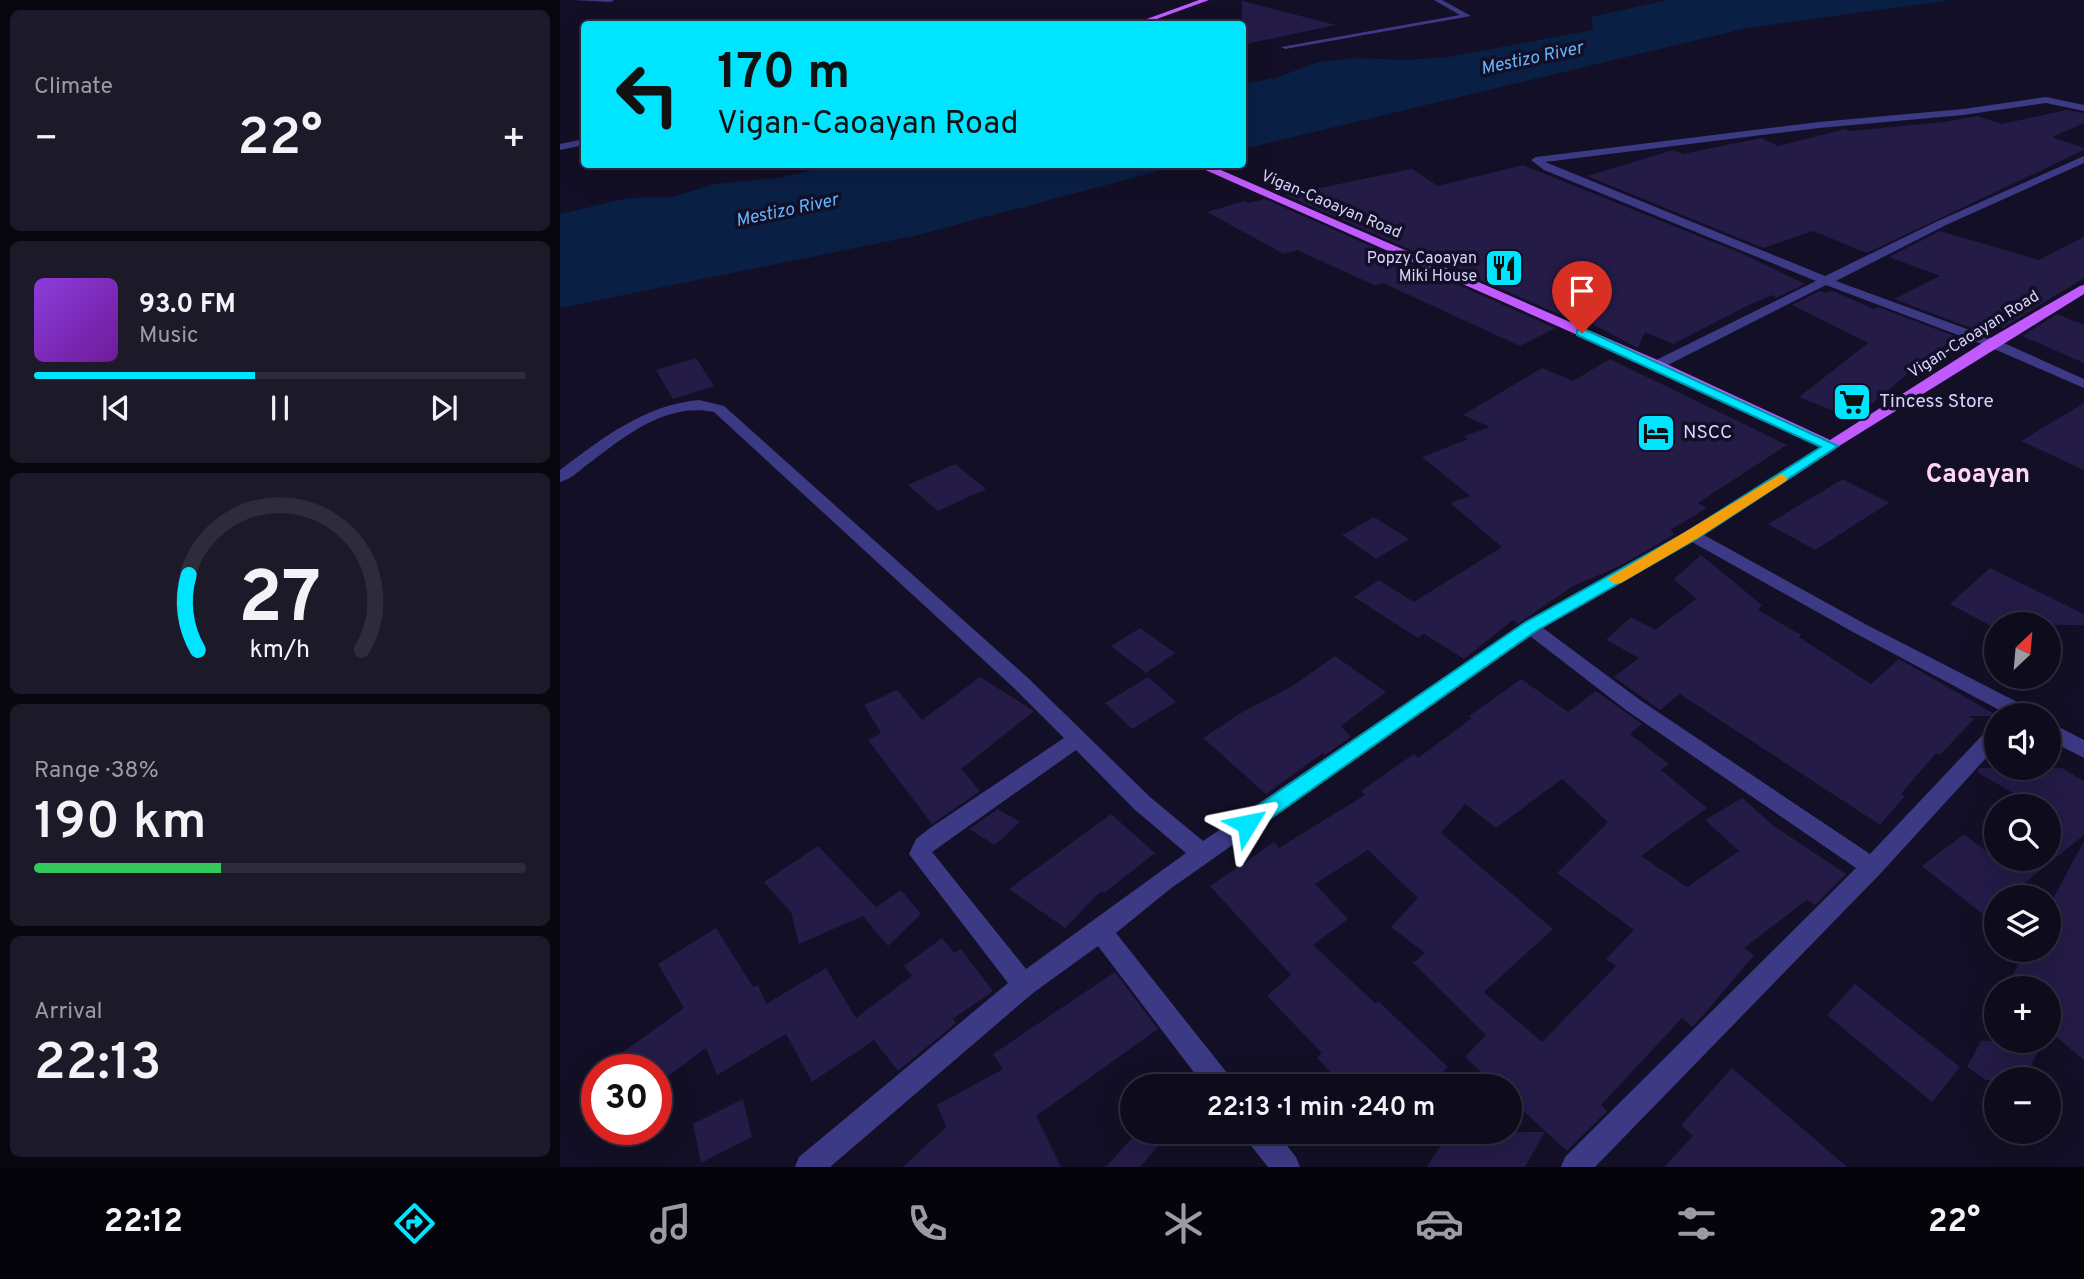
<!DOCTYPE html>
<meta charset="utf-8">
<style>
body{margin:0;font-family:Overpass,sans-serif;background:#1c1929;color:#f1f3f6;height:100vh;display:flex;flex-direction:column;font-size:26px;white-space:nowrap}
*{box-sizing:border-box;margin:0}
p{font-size:23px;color:#9b9ba3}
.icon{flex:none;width:38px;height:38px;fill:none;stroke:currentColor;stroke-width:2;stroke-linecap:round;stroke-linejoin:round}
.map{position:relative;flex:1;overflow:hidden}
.panel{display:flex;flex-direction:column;gap:10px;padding:10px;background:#08060f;width:560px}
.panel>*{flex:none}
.hud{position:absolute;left:21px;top:21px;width:665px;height:147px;border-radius:7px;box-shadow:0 7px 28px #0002,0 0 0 2px #2e2b3b;background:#00e5ff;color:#111;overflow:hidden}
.needle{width:46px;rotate:26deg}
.controls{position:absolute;left:1424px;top:612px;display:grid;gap:14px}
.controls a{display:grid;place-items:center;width:77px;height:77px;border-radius:50%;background:#0e0b1c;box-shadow:0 7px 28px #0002,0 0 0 2px #2e2b3b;font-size:35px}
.speed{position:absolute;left:21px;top:1054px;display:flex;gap:14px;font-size:35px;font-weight:700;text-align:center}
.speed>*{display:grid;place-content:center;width:91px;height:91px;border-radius:50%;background:#0e0b1c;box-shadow:0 7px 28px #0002,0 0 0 2px #2e2b3b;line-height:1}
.speed .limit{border:10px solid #d22;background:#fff;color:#111}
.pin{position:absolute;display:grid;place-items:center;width:60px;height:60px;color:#fff;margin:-72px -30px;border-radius:50% 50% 50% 0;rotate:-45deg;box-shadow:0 0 7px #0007}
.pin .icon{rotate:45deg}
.me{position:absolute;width:77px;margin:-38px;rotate:55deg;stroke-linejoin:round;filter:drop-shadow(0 0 5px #0008)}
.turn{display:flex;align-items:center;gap:24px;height:147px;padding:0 21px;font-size:32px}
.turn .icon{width:91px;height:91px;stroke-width:2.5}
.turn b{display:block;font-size:49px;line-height:60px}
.big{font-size:52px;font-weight:600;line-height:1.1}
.panel .widget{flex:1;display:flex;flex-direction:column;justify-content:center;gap:10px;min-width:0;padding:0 24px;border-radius:10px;background:#1c1929}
.panel .dial{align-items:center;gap:0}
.dial svg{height:182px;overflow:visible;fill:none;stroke:#2e2b3b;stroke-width:7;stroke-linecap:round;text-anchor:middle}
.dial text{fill:#f1f3f6;stroke:none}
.song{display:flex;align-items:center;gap:21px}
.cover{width:84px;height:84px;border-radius:10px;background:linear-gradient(135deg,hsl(270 70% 55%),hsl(280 70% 35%))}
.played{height:7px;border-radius:4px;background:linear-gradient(90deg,#00e5ff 45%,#2e2b3b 45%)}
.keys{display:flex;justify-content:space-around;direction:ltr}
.heat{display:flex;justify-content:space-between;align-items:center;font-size:38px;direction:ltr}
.charge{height:10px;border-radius:5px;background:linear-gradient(90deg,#34c759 38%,#2e2b3b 0)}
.trip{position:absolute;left:560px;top:1074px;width:402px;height:70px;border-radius:35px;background:#0e0b1c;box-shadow:0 7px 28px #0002,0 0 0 2px #2e2b3b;font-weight:600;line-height:70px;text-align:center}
.tab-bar{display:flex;height:112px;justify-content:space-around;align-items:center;background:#06040b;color:#9b9ba3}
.tab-bar .icon{width:49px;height:49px}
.tab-bar .active{color:#00e5ff}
.tab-bar b{font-size:32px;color:#f1f3f6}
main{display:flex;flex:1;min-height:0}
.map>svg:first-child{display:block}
</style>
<main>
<section class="panel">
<div class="widget"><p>Climate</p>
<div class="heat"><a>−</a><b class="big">22°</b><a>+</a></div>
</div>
<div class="widget">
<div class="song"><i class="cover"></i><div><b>93.0 FM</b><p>Music</p></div></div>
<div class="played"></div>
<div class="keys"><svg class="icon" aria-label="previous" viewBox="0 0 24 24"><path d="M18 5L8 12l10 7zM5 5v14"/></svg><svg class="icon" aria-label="pause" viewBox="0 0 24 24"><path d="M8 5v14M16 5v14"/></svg><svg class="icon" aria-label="next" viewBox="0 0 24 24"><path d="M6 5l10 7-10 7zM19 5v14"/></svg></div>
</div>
<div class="widget dial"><svg viewBox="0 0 100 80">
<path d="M14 69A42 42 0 1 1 86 69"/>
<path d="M14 69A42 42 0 0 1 10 36" stroke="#00e5ff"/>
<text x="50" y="56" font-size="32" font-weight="700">27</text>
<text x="50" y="72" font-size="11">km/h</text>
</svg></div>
<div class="widget"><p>Range · 38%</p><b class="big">190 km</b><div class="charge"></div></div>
<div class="widget"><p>Arrival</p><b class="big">22:13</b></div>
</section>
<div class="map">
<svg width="1524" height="1167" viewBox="0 0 1524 1167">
<rect width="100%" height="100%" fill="#130f26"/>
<!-- water -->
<g fill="#0a1f44">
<polygon points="1107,0 1391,0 1187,28 683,149 683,84 715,78 759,62 796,58 845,60 888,57 1033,30 1031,17"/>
<polygon points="276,165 276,164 621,165 354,236 0,308 0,214 68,198 112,197 155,184 217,178"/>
</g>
<!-- building -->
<g fill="#241b47" fill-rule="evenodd">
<polygon points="682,1 776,25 682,45"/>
<polygon points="1507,110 1524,113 1524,123 1492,137 1524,148 1524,150 1307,253 1253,231 1203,248 1027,176 1113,150 1123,154 1201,138 1218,146 1285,129 1290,131 1384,122 1417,116 1442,124"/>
<polygon points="963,165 1183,254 1245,284 1216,298 1212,295 1187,306 1113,344 1085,332 1078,348 1017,316 1010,319 725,195 852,169 878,186"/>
<polygon points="705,199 995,328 960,346 823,283 816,286 737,250 724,254 647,212 684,201 688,203"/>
<polygon points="1380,231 1479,260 1524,237 1524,278 1443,328 1426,320 1411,328 1334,299 1380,276 1329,257"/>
<polygon points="1260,291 1265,293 1273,291 1314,309 1318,307 1397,337 1358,365 1294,419 1239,397 1308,343 1232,305"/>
<polygon points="1497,314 1524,325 1524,363 1462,336"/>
<polygon points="136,358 154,386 113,399 96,370"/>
<polygon points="1050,359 1227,445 1138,503 1147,508 1110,530 1115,534 1058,567 1013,586 958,624 953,620 904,659 864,634 858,638 794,597 819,580 854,602 942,547 890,503 910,496 862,457 908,439 904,436 930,427 903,415 982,368 1013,381"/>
<polygon points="1524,403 1524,470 1461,441"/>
<polygon points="395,464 426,489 378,511 348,485"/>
<polygon points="1283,479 1329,503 1255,550 1208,524"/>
<polygon points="814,517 849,539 816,559 782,535"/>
<polygon points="1141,555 1202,605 1198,610 1241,635 1239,637 1311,684 1339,659 1438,716 1408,716 1414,719 1380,755 1376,753 1341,794 1345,796 1320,825 1120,694 1100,710 1054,677 1079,658 1046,640 1071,617 1095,630 1136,599 1114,579"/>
<polygon points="1430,568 1524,614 1524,625 1429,625 1390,604"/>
<polygon points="580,628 615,653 586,673 551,646"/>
<polygon points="775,656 826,692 781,726 791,737 765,755 763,753 706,794 643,738 681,713 734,685"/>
<polygon points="420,677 474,711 401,769 420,791 372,824 308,740 321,733 304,705 337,690 362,720"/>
<polygon points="588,677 616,702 572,729 545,703"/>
<path d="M961 679 1008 712 1036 691 1082 724 1070 734 1109 764 1101 770 1147 808 1081 856 1127 887 1179 851 1145 820 1182 798 1214 826 1286 874 1255 905 1247 900 1184 948 1194 955 1139 1020 1132 1027 1122 1018 1041 1105 1047 1111 1007 1151 950 1099V1087H937L905 1057 926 1035 853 963 865 953 831 927 858 898 808 850 755 884 788 919 753 945 816 1004 818 1001 888 1067 868 1087H784L757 1058 762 1053 707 996 731 975 650 886 714 842 719 848 805 795 801 791 854 754 858 758 912 718 909 716ZM1002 779 1048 822 997 873 1074 930 1046 959 1056 966 982 1042 924 992 993 929 881 833 905 804 936 828Z"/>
<polygon points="1420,768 1502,768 1524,781 1524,835 1446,898 1437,898 1437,905 1424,915 1362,866 1404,834 1437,859 1489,859 1489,807 1477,807 1417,772"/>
<polygon points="438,809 460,822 435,845 409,829"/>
<polygon points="551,814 595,853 544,893 541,891 505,928 449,889"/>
<polygon points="1524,841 1524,1060 1489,1031 1489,989 1445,989 1466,950 1489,950 1489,906"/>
<polygon points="258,846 316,907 341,890 361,914 328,946 303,916 239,944 231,912 204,882"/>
<polygon points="156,928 193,987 198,985 206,1004 266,968 296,1018 352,976 344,966 382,938 394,953 401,949 433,991 393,1019 396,1023 338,1071 314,1040 252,1082 226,1034 157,1075 146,1048 96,1085 96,1069 40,1069 124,1008 98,964"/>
<polygon points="555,972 598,1029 476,1116 501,1167 343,1167 386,1127 377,1105 443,1069 433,1054"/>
<polygon points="1295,984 1400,1067 1372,1102 1267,1015"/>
<polygon points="1421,1041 1483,1041 1464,1080 1426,1080 1407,1067"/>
<polygon points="1172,1068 1287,1167 1104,1167 1133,1136 1121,1125"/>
<polygon points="183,1099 192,1137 141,1163 133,1124"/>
<polygon points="577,1132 610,1132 580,1167 546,1167"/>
<polygon points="889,1132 985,1132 965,1167 867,1167"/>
</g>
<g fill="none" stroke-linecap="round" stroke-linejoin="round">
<!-- minor -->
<g fill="#3d3a85" fill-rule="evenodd">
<polygon points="13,0 54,0 51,2"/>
<polygon points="874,0 882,0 911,16 725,49 721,47 900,15"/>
<polygon points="1486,97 1524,105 1524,111 1486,103 1403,115 1259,128 985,162 1265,276 1378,221 1524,156 1524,163 1386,225 1276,281 1437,340 1524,379 1524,388 1427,346 1266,285 1102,368 1092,368 1092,362 1256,281 984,170 971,160 976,157 1259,122 1403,109"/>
<polygon points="24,139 24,145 0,150 0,144"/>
<path d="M139 400 164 406 468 678 590 797 643 841 964 623 1126 531 1271 441 1276 443 1279 446 1276 449 1144 535 1305 624 1463 705 1466 710 1463 716H1441L1443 712 1293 632 1132 542 983 628 1080 700 1310 854 1430 727 1437 724V746L1320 874 1035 1167H1001L1005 1157 1296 868 1066 710 970 636 610 889 556 933 671 1078 675 1087H645L538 946 473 993 270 1167H235L239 1157 448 983 349 854 356 839 370 828 504 738 454 688 154 412C108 402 67 434 32 461 22 468 12 479 0 482V470C43 438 84 405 139 400ZM516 750 574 809 626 853 466 969 372 852Z"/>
<polygon points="1489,722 1524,740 1524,758 1489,740"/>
<polygon points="684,1132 716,1132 736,1157 740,1167 708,1167 688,1142"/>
</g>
<!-- major -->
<g fill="#c25bff" fill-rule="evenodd">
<polygon points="639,0 649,0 583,24 573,24"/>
<polygon points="632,164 647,164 1102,362 1270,440 1427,340 1520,286 1524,285 1524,294 1271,451 1092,368"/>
</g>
</g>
<!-- route -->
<polygon fill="#00e5ff" stroke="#0095a6" stroke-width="2" points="1017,330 1026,330 1278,446 1138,538 976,631 694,830 687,832 680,830 677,824 680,818 964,623 1127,532 1261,447 1017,335"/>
<!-- slow -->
<polygon fill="#f59e0b" points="1221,474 1228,478 1226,481 1138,538 1061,583 1055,584 1047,579"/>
<!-- icons -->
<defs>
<g id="restaurant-square" transform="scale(2.0125)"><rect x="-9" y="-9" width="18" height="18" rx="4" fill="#00e5ff" stroke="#130f26"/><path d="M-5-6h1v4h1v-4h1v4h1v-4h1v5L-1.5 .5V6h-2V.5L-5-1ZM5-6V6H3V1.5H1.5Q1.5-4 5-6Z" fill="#111"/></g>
<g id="supermarket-square" transform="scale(2.0125)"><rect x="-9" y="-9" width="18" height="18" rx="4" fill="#00e5ff" stroke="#130f26"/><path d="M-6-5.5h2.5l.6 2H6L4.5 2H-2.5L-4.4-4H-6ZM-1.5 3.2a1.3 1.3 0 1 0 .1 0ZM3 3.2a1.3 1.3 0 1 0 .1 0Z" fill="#111"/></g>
<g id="hotel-square" transform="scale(2.0125)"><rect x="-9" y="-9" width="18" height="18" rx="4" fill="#00e5ff" stroke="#130f26"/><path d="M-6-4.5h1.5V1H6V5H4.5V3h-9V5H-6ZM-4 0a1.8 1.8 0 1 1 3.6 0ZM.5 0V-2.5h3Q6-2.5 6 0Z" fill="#111"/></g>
</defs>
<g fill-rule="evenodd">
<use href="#restaurant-square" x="944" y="268"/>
<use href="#supermarket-square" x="1292" y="402"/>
<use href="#hotel-square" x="1096" y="433"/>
</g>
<g text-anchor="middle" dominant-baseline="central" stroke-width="7" stroke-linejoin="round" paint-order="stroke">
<!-- far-street labels -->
<g font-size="16" fill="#d9d4ff" stroke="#130f26">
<text transform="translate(771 205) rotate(23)">Vigan-Caoayan Road</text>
<text transform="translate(1414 335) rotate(-32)">Vigan-Caoayan Road</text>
</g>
<!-- far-poi labels -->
<g font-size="16" fill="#d9d4ff" stroke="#130f26" text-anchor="end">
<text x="917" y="259">Popzy Caoayan<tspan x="917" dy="18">Miki House</tspan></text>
</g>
<!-- far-water labels -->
<g font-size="18" font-style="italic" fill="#62b6ff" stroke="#130f26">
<text transform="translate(972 59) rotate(-12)">Mestizo River</text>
<text transform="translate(227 211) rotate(-12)">Mestizo River</text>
</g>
<!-- poi labels -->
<g font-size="19" fill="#d9d4ff" stroke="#130f26" text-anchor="start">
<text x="1319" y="402">Tincess Store</text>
<text x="1123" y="433">NSCC</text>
</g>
<!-- district labels -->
<g font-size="26" font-weight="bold" fill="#ffd6f0" stroke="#130f26">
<text x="1418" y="475">Caoayan</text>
</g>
</g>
</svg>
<div class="controls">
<a><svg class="needle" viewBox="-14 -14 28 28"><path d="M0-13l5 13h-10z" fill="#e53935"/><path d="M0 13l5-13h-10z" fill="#9b9ba3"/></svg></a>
<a><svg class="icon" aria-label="sound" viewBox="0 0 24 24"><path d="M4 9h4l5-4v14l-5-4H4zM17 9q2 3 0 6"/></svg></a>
<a><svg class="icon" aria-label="search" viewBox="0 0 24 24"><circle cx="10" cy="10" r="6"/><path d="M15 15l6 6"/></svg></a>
<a><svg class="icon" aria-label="layers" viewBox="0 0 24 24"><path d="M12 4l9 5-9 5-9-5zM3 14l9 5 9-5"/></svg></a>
<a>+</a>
<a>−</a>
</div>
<div class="speed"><div class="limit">30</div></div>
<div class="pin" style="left:1022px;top:333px;background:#d93025"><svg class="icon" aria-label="arrive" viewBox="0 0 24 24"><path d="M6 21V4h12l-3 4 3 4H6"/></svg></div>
<svg class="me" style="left:687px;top:824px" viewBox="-20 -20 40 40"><path d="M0-17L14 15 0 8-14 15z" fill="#00e5ff" stroke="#fff" stroke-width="4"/></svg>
<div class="trip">22:13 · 1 min · 240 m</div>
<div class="hud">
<div class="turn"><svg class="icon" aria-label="left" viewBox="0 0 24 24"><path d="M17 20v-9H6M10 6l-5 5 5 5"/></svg><div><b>170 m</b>Vigan-Caoayan Road</div></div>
</div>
</div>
</main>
<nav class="tab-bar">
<b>22:12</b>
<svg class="icon active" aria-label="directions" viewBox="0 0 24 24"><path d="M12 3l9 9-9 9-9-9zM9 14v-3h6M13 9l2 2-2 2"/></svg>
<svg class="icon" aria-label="music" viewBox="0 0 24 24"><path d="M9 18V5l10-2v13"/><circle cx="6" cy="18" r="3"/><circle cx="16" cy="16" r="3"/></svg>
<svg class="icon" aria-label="phone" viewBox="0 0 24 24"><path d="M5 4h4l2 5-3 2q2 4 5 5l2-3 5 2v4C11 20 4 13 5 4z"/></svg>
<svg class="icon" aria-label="climate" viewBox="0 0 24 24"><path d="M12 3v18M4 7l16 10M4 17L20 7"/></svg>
<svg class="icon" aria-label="car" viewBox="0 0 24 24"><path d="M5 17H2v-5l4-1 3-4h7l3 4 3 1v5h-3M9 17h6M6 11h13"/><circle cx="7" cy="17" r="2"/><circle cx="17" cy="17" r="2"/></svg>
<svg class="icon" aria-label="filters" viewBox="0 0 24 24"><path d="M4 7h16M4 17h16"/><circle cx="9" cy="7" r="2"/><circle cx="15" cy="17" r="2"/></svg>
<b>22°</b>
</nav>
